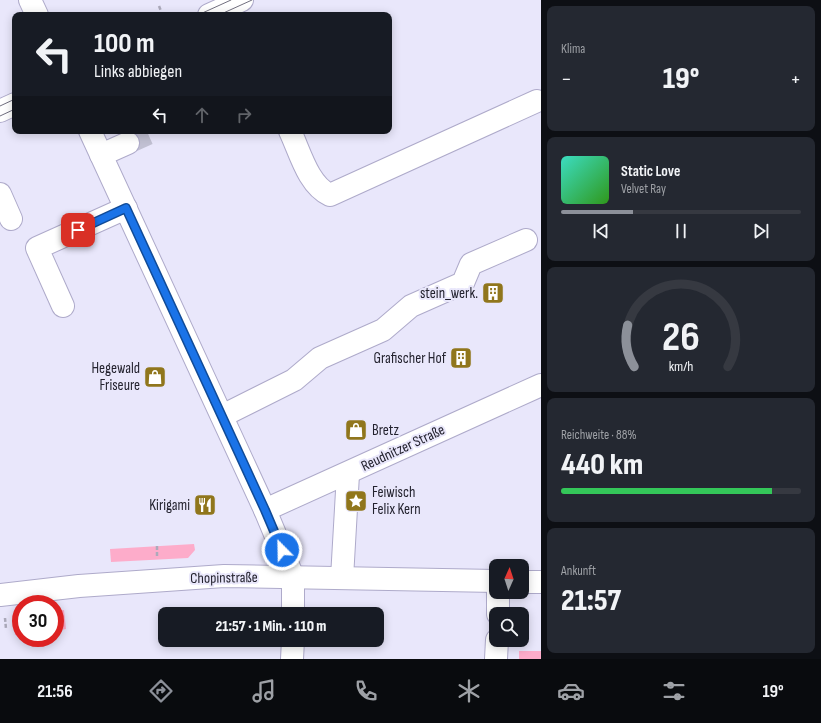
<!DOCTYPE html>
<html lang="de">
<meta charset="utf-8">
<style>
body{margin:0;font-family:"Sofia Sans Condensed",sans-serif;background:#242831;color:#f1f3f6;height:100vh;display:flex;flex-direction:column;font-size:15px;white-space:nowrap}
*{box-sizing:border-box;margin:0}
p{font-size:13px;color:#9ea1a6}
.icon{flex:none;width:22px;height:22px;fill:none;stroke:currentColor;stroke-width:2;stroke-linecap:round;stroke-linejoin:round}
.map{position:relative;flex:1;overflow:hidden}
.drawer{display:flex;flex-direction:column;gap:6px;padding:6px;background:#0d0f14;width:280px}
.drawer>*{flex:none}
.top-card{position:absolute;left:12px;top:12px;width:380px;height:122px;border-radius:8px;box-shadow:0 2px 10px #0003;background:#171b24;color:#f1f3f6;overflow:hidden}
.needle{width:26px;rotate:3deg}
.fabs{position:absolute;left:489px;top:559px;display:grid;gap:8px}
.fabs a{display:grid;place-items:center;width:40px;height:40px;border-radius:8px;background:#171b24;box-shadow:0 2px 10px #0003;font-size:20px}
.speed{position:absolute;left:12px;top:595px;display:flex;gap:8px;font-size:20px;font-weight:700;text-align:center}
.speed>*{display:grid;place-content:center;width:52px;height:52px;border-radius:50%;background:#171b24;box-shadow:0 2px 10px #0003;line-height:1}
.speed .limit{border:6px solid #d22;background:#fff;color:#111}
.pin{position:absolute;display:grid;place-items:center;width:34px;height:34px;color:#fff;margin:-17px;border-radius:8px;box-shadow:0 2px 6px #0006}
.me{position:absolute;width:44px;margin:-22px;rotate:337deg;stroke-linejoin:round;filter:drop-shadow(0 0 3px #0008)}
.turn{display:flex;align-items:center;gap:14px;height:84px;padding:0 16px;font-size:18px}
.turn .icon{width:52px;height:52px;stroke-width:2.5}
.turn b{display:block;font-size:28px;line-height:34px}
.lanes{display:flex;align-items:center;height:38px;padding:0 16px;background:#0003;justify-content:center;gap:20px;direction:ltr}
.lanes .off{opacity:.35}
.big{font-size:30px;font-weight:800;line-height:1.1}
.drawer .tile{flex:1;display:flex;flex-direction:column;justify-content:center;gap:6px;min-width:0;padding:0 14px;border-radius:8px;background:#242831}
.drawer .dial{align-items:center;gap:0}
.dial svg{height:104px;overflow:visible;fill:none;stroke:#363941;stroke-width:7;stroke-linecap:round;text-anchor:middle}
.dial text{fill:#f1f3f6;stroke:none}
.song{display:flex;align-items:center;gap:12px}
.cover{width:48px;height:48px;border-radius:6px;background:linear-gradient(135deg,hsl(170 70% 55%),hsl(110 70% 35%))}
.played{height:4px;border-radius:2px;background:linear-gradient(90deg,#8c9099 30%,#363941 30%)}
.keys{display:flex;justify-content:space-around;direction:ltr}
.heat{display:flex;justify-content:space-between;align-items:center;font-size:22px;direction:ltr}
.charge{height:6px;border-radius:3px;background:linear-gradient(90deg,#34c759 88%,#363941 0)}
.trip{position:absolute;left:158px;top:607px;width:226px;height:40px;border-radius:8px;background:#171b24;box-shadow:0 2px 10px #0003;font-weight:800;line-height:40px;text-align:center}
.tab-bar{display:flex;height:64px;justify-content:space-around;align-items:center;background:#090b0e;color:#9ea1a6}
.tab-bar .icon{width:28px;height:28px}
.tab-bar .current{color:#8c9099}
.tab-bar b{font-size:18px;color:#f1f3f6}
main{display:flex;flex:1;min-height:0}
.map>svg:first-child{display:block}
</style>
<main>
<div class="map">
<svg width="541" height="659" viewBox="0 0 541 659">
<rect width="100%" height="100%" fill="#e9e7fb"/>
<!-- green -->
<g fill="#fdacca">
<polygon points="194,544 195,550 188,558 111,562 110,549"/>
<polygon points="64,610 66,629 55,631 55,611"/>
<polygon points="21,614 21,634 15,635 13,615"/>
<rect x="519" y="651" width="22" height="8"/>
</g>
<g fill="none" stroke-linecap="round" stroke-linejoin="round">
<!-- minor-tunnel -->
<polyline stroke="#c1c0d2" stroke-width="22" stroke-dasharray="22 11" stroke-linecap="butt" points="128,143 155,131"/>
<!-- minor casing -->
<g stroke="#aeaaca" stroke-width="24">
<g id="minor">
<polyline points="30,0 37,15"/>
<polyline points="209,15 242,0"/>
<polyline points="0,111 15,104"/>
<polyline points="90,131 265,510 293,577 293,614"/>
<path d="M290 131C300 152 308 185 330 195L537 101"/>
<polyline points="101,155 128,143"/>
<polyline points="0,194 11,219"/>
<polyline points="63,306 37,248 126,208"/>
<polyline points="222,416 294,380 320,358 383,330 411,306 463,283 471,264 526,240"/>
<polyline points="265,510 541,385"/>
<polyline points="342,578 348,474"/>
<polyline points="522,582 541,582"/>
<polyline points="0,595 79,586 224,576 496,581"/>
<polyline points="498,614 498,592"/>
<polyline points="292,659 293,640"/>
<polyline points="496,659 497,640"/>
</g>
</g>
<!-- path -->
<g stroke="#acaabb" stroke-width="2.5" stroke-dasharray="4 2" stroke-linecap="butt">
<polyline points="159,6 161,11"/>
<polyline points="157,546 157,558"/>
<polyline points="5,618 6,629"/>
</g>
<!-- minor -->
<use href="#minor" stroke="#fff" stroke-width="22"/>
<!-- tram -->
<g stroke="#716f7f" stroke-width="1">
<polyline points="198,15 231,0"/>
<polyline points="219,15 252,0"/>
<polyline points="0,106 15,99"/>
<polyline points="0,116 15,109"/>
</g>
</g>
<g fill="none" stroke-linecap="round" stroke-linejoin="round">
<!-- route casing -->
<g stroke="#114b97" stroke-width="10">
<polyline id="route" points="78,230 126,208 265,510 282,550"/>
</g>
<!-- route -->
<use href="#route" stroke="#1a73e8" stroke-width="7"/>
</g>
<!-- icons -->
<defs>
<g id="building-square" transform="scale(1.15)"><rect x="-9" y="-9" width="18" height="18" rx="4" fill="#90761c" stroke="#e9e7fb"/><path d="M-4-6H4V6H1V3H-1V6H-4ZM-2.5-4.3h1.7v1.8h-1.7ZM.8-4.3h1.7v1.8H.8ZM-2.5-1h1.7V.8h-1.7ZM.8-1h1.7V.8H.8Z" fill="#fff"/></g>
<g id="shop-square" transform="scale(1.15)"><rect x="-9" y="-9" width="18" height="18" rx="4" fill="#90761c" stroke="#e9e7fb"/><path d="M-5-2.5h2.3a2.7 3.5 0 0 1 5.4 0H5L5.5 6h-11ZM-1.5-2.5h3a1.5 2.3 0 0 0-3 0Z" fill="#fff"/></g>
<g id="sight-square" transform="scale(1.15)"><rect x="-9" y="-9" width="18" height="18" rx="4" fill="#90761c" stroke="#e9e7fb"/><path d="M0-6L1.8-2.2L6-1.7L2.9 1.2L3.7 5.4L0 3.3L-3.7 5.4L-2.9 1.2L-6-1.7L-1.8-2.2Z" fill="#fff"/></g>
<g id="restaurant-square" transform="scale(1.15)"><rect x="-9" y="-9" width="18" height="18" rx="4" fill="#90761c" stroke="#e9e7fb"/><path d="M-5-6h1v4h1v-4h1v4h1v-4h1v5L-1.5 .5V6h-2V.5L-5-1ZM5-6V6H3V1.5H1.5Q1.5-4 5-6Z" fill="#fff"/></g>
</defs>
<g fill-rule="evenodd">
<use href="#building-square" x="493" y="293"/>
<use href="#building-square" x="461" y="358"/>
<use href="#shop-square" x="155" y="377"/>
<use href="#shop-square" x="356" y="430"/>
<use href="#sight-square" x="356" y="501"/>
<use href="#restaurant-square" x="205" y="505"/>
</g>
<g text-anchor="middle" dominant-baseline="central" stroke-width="4" stroke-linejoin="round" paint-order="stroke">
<!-- poi labels -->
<g font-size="15" fill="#23222e" stroke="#e9e7fb" text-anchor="end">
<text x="478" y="293">stein_werk.</text>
<text x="446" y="358">Grafischer Hof</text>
<text x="140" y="368">Hegewald<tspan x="140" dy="17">Friseure</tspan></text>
<text x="372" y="430" text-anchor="start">Bretz</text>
<text x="372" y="492" text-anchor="start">Feiwisch<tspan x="372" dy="17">Felix Kern</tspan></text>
<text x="190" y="505">Kirigami</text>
</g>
<!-- street labels -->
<g font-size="15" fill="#23222e" stroke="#e9e7fb">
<text transform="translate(403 448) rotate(-25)">Reudnitzer Straße</text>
<text transform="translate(224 578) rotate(-1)">Chopinstraße</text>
</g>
</g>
</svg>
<div class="fabs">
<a><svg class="needle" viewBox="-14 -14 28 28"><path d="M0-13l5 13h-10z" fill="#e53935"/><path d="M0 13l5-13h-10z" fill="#9ea1a6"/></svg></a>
<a><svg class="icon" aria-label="search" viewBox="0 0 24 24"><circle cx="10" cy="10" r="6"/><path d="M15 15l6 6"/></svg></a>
</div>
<div class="speed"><div class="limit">30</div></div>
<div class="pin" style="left:78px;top:230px;background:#d93025"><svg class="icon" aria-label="arrive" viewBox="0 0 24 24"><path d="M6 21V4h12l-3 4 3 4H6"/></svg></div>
<svg class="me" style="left:282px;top:550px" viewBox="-20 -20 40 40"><circle r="17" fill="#1a73e8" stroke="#fff" stroke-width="3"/><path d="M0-11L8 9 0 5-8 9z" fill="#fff"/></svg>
<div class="trip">21:57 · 1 Min. · 110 m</div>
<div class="top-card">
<div class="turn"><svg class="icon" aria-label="left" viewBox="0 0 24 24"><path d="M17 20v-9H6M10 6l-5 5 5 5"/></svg><div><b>100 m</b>Links abbiegen</div></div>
<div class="lanes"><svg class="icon" aria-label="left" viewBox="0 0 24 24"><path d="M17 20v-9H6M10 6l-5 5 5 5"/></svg><svg class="icon off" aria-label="ahead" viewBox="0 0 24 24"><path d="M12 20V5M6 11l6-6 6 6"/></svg><svg class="icon off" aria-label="right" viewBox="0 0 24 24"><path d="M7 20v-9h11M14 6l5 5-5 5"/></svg></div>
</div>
</div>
<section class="drawer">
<div class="tile"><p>Klima</p>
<div class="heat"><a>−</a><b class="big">19°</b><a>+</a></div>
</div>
<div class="tile">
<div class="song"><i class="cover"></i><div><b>Static Love</b><p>Velvet Ray</p></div></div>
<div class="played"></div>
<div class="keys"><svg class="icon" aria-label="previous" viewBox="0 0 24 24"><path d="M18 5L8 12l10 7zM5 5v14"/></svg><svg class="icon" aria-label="pause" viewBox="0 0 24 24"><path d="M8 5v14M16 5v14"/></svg><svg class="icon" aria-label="next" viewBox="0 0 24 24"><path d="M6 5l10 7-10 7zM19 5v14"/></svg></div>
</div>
<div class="tile dial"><svg viewBox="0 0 100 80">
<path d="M14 69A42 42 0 1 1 86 69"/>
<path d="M14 69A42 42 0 0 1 9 37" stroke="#8c9099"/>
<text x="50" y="56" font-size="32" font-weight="700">26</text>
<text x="50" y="72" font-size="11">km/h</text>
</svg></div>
<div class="tile"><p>Reichweite · 88%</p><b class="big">440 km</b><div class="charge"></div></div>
<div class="tile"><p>Ankunft</p><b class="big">21:57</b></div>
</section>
</main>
<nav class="tab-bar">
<b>21:56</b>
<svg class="icon current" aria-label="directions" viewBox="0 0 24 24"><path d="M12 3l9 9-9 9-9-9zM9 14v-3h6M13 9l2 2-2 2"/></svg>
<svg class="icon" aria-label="music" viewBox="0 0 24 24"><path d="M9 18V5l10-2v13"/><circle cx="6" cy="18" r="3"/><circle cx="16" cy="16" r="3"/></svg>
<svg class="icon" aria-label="phone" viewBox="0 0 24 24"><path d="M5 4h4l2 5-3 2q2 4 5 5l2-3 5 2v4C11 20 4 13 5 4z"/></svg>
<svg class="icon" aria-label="climate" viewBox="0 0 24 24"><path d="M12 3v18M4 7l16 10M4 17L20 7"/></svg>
<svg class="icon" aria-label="car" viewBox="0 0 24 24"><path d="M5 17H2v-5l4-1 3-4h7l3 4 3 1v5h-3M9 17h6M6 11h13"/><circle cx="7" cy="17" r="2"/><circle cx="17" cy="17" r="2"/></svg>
<svg class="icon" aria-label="filters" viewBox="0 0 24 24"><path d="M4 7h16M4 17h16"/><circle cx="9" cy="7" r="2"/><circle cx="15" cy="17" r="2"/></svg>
<b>19°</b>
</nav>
